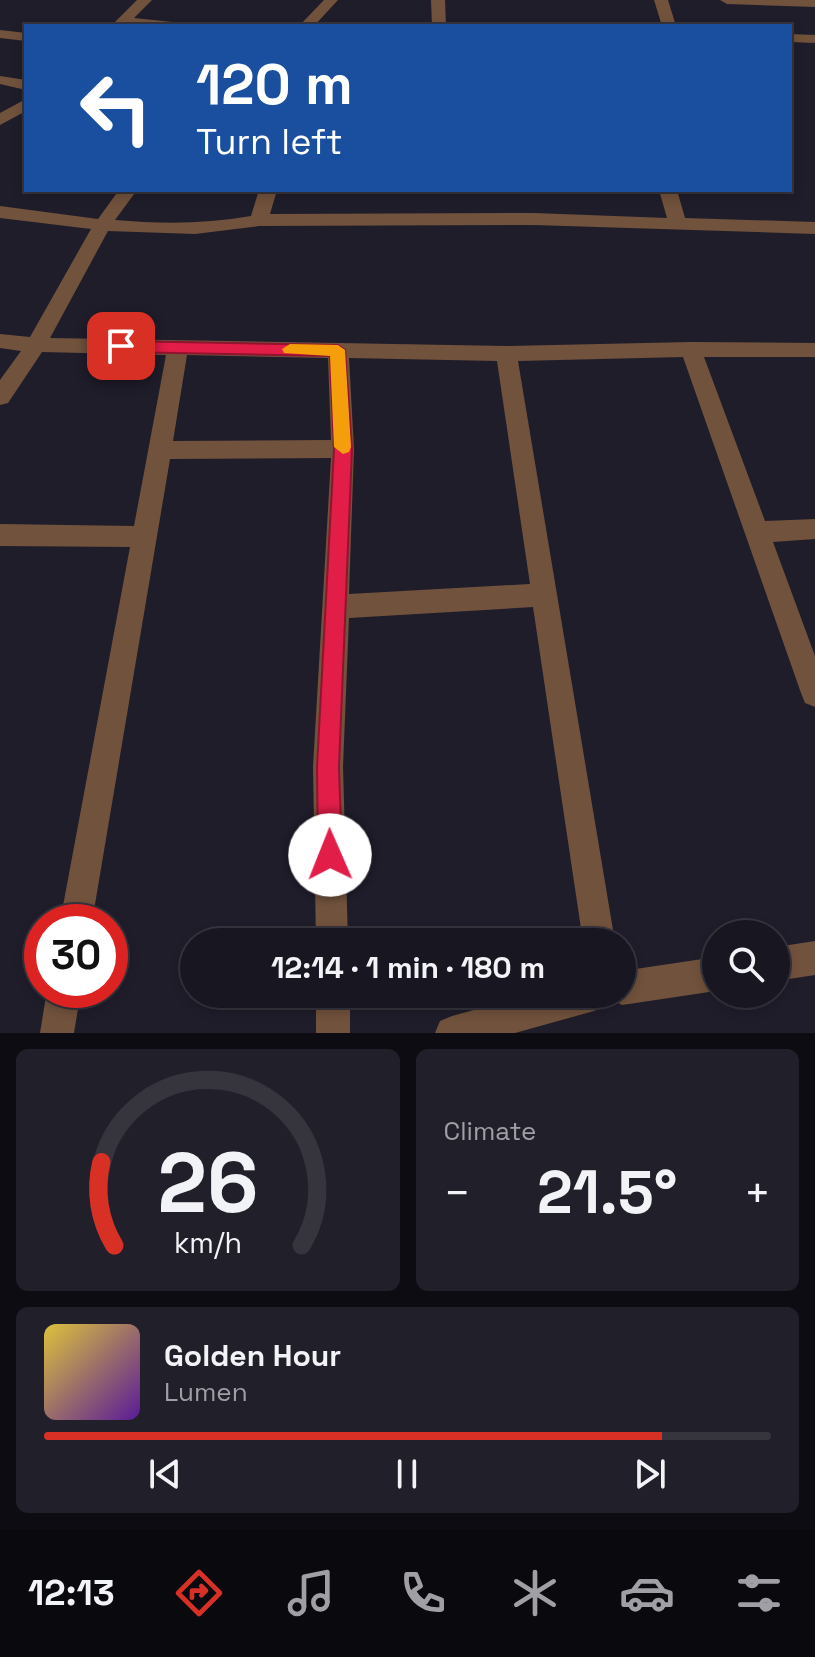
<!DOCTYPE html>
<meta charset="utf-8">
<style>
body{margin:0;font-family:"Space Grotesk",sans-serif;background:#211f29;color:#f1f3f6;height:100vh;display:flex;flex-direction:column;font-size:30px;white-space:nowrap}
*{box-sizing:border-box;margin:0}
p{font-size:26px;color:#9f9fa5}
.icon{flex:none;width:44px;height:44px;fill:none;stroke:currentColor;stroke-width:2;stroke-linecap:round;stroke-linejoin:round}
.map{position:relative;height:1033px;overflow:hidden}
.details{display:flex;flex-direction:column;gap:16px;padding:16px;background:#0d0c12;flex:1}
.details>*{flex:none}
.top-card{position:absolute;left:24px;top:24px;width:768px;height:168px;border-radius:0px;box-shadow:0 4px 12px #0003,0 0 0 2px #36353e;background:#1a4fa0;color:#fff;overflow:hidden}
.controls{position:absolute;left:702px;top:920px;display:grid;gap:16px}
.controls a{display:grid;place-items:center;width:88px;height:88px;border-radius:50%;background:#181620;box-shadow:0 4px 12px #0003,0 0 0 2px #36353e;font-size:40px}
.speed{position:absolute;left:24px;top:904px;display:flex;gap:16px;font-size:40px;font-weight:700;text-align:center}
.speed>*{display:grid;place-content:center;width:104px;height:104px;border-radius:50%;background:#181620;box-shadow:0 4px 12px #0003,0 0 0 2px #36353e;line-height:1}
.speed .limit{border:12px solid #d22;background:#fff;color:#111}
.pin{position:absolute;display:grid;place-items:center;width:68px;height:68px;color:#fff;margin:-34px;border-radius:16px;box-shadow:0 4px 12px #0006}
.me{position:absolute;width:88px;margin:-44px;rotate:359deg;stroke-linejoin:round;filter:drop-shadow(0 0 6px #0008)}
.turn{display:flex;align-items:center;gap:28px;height:168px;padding:0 40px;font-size:36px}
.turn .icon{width:104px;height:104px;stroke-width:2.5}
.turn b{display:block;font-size:56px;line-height:68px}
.big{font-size:60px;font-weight:700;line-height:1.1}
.details .tile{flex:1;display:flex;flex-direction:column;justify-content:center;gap:12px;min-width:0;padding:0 28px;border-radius:12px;background:#211f29}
.details .dial{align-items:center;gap:0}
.dial svg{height:208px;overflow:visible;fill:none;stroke:#36353e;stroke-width:7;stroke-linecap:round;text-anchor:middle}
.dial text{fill:#f1f3f6;stroke:none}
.song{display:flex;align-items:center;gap:24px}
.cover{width:96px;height:96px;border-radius:12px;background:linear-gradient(135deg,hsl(50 70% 55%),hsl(270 70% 35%))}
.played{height:8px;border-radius:4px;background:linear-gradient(90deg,#d93025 85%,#36353e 85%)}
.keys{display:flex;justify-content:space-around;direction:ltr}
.heat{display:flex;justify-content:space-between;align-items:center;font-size:44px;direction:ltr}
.details .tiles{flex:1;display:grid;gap:16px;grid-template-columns:1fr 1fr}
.tile:last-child{grid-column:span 2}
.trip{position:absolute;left:180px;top:928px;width:456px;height:80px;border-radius:40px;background:#181620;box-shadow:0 4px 12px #0003,0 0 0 2px #36353e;font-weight:700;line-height:80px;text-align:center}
.tabs{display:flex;height:128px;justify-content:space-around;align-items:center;background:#0a090d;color:#9f9fa5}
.tabs .icon{width:56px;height:56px}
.tabs .active{color:#d93025}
.tabs b{font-size:36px;color:#f1f3f6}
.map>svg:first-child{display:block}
</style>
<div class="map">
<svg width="815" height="1033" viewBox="0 0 815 1033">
<rect width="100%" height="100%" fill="#201d2b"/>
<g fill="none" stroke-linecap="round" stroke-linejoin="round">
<!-- street -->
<g fill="#71523c" fill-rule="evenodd">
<polygon points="137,0 152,0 134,18 172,22 179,26 111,26"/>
<polygon points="324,0 338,0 314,26 299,26"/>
<polygon points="431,0 445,0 446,26 432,26"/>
<polygon points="654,0 668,0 676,26 662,26"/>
<polygon points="720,0 815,0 815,7 727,4"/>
<polygon points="0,30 26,33 26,41 0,38"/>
<polygon points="790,34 815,35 815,43 790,42"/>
<polygon points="0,76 26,80 26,90 0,84"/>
<polygon points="26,99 26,111 0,125 0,113"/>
<path d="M119 190H137L115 220C161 224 206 224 251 216L259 190H277L270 214 534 213 667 218 659 190H677L685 218 815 222V234L534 225 259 226 195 234 108 231 50 338 506 346 691 342 815 343V357H704L765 521 815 519V539L773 542 815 656V707L805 703 801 693 683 357 518 361 615 942H583L533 607 349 618 343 767 348 942H316L313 767 331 458 170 459 92 922H60L130 547 0 546V524L134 526 166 355 42 352 8 403 0 405V380L21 351 0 348V334L30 337 91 229 0 218V206L98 219ZM187 355 328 358 331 440 173 441ZM349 358 497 361 530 584 349 594 354 449Z"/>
<polygon points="815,941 815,975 776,981 776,947"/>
<polygon points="716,957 716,991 622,1005 609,998 606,1006 594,1011 515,1033 435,1033 440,1021 452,1016 532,994 622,994 622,971"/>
<polygon points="47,990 81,990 74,1033 40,1033"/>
<rect x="316" y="994" width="34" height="39"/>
</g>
</g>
<!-- route -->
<polygon fill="#e11d48" stroke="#92132f" stroke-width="2" points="121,341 338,345 345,350 352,449 339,767 342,855 338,863 330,866 322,863 318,855 317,767 334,449 330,356 121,352 114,346"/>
<!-- slow -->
<polygon fill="#f59e0b" points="290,344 338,345 345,350 351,447 349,452 343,454 334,447 330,356 284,353 282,349"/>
</svg>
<div class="controls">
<a><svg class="icon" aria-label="search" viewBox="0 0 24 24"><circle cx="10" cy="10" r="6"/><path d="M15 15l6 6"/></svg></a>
</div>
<div class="speed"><div class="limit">30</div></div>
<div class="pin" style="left:121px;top:346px;background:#d93025"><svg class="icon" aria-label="arrive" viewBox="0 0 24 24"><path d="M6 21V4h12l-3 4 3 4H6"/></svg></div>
<svg class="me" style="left:330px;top:855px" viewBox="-20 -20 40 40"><circle r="19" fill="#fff"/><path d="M0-13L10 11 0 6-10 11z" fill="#e11d48"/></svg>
<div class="trip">12:14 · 1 min · 180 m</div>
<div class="top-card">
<div class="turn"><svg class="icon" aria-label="left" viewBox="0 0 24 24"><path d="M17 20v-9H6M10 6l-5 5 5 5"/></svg><div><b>120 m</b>Turn left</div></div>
</div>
</div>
<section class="details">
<div class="tiles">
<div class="tile dial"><svg viewBox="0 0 100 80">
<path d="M14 69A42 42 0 1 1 86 69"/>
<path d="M14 69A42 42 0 0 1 9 37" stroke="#d93025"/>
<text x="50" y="56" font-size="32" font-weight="700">26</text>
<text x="50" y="72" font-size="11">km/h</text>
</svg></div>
<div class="tile"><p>Climate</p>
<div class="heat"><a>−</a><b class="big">21.5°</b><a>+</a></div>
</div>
<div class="tile">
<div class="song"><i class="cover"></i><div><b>Golden Hour</b><p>Lumen</p></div></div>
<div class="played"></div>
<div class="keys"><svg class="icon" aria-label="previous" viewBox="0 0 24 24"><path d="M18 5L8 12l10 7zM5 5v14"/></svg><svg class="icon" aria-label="pause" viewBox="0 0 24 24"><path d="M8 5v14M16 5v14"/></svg><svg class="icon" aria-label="next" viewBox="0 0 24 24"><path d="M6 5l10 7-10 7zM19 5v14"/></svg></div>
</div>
</div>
</section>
<nav class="tabs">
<b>12:13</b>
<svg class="icon active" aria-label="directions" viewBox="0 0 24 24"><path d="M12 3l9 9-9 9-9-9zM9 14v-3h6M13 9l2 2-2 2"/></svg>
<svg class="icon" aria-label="music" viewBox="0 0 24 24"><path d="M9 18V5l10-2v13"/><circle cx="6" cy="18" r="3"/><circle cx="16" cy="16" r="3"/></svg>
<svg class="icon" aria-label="phone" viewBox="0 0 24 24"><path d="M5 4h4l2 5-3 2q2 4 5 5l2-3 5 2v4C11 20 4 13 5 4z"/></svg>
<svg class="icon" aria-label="climate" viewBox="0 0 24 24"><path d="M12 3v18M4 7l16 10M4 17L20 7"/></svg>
<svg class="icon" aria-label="car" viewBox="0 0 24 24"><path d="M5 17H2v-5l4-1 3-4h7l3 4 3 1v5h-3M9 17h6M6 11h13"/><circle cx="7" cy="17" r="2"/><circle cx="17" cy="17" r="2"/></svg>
<svg class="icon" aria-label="filters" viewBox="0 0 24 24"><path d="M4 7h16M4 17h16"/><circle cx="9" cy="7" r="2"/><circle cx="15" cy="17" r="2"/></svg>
</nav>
